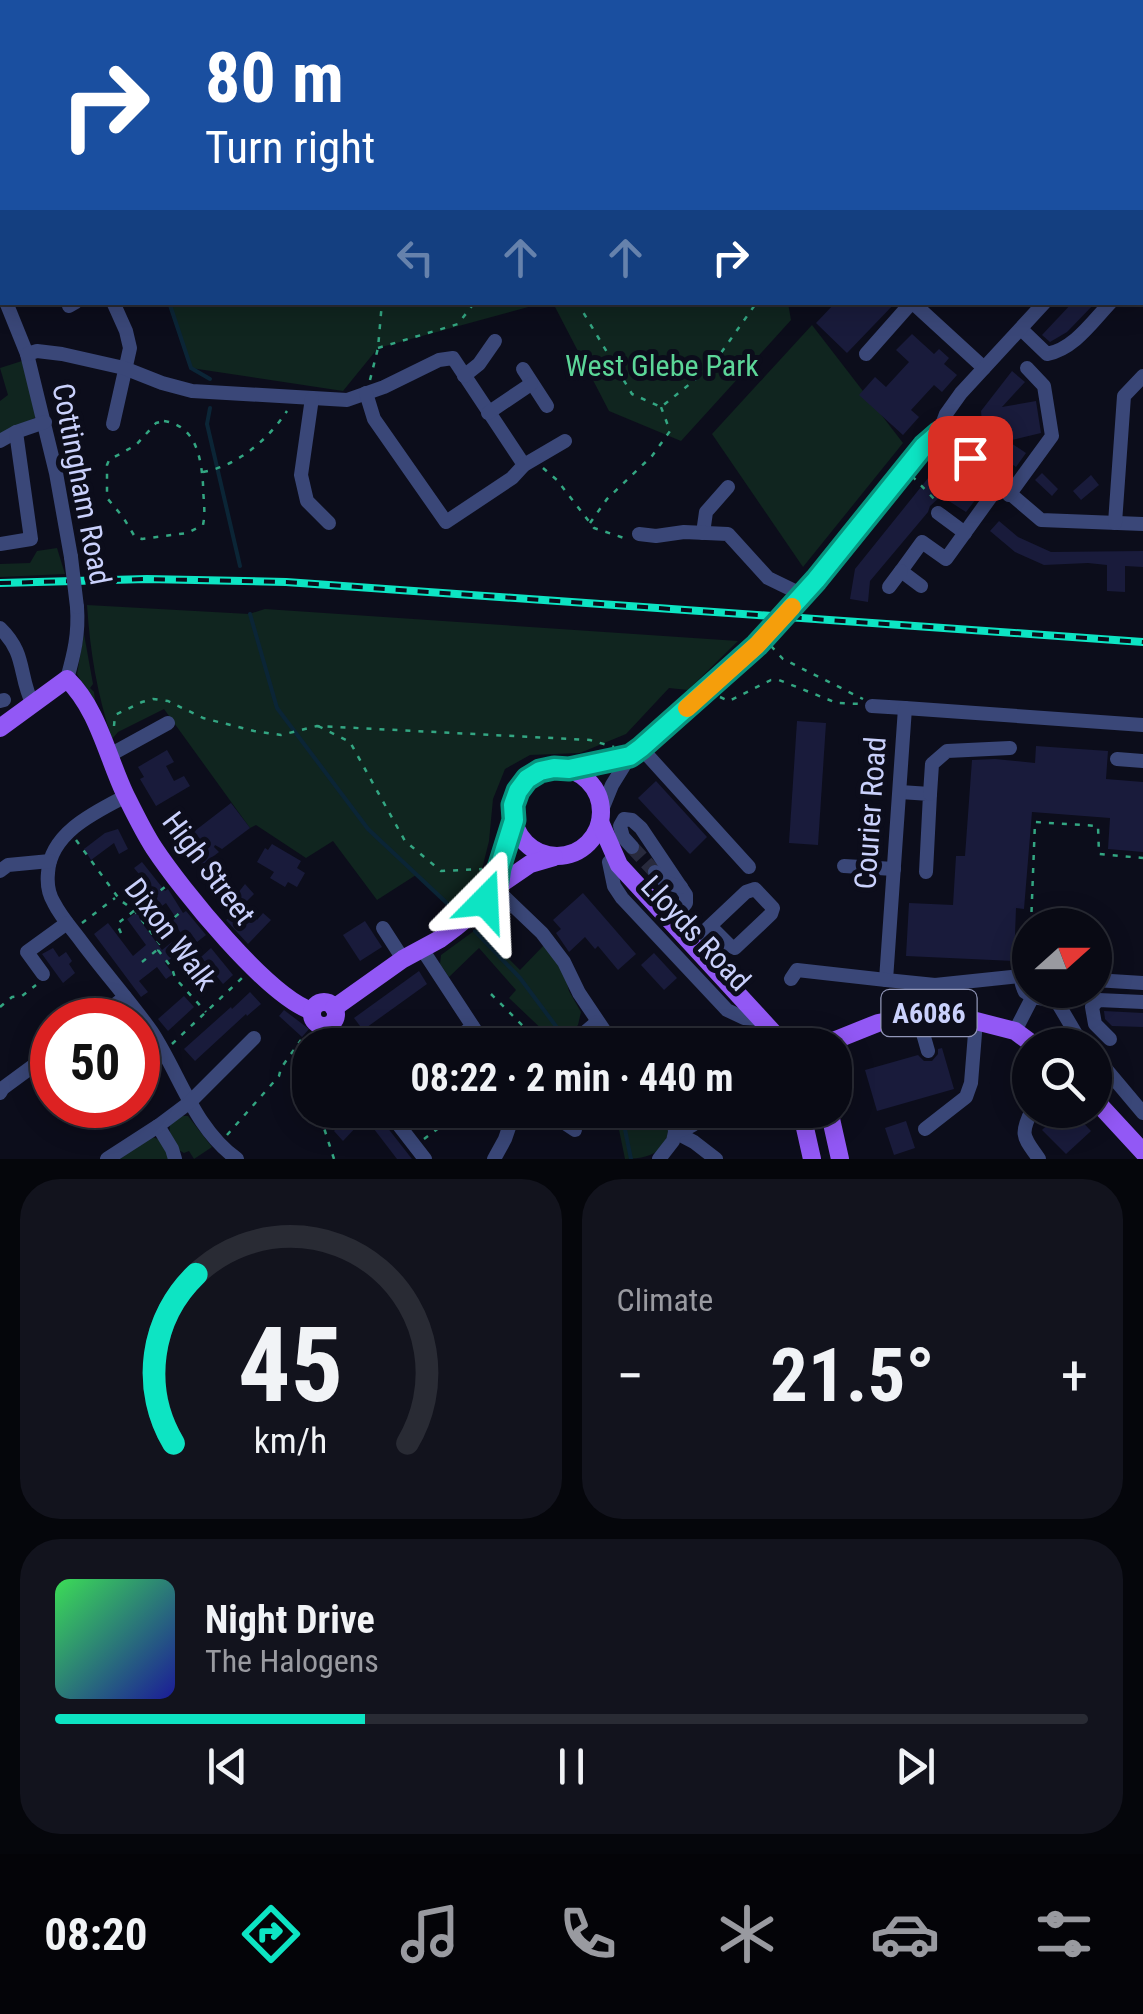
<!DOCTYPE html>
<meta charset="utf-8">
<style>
body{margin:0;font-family:"Roboto Condensed",sans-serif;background:#12131d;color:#f1f3f6;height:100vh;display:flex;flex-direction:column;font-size:38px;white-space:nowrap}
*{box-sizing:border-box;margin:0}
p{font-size:32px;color:#999aa0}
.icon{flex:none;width:55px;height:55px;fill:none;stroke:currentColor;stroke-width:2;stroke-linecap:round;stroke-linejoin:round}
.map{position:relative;height:1159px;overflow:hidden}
.panel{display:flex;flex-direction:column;gap:20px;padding:20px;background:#05060b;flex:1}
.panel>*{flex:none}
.banner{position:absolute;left:0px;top:0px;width:1145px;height:305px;box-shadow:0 5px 25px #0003,0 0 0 2px #292b34;background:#1a4fa0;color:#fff;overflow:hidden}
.needle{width:65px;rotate:69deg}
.buttons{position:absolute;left:1012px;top:908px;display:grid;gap:20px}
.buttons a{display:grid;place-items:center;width:100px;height:100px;border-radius:50%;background:#090a14;box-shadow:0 5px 25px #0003,0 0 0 2px #292b34;font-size:50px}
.speed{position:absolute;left:30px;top:998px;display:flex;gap:20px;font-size:50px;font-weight:700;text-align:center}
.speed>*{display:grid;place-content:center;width:130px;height:130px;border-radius:50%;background:#090a14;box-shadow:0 5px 25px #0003,0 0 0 2px #292b34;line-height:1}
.speed .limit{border:15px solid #d22;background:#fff;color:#111}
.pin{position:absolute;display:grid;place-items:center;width:85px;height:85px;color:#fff;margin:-42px;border-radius:20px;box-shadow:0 5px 15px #0006}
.me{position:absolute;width:110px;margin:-55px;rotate:21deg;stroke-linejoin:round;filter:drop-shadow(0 0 8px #0008)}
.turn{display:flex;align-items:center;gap:35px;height:210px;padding:0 40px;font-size:45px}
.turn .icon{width:130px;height:130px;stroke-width:2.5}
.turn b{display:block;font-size:70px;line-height:85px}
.lanes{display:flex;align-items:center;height:95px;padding:0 40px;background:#0003;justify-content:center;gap:50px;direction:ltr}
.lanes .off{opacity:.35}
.big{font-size:75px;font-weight:700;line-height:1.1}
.panel .tile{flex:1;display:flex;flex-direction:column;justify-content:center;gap:15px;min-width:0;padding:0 35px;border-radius:40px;background:#12131d}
.panel .dial{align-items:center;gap:0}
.dial svg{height:260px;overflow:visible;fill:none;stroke:#292b34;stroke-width:7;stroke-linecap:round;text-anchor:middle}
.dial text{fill:#f1f3f6;stroke:none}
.song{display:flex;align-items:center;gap:30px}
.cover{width:120px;height:120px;border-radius:15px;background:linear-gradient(135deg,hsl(130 70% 55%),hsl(240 70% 35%))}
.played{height:10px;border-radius:5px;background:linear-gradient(90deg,#0de4c3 30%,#292b34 30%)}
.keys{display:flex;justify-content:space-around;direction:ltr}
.heat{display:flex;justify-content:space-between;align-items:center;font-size:55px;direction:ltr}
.panel .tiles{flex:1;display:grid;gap:20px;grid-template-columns:1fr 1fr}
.tile:last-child{grid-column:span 2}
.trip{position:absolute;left:292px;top:1028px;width:560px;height:100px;border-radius:40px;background:#090a14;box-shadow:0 5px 25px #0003,0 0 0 2px #292b34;font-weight:700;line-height:100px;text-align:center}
.tab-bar{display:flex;height:160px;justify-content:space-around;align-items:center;background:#040408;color:#999aa0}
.tab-bar .icon{width:70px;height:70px}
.tab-bar .current{color:#0de4c3}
.tab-bar b{font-size:45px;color:#f1f3f6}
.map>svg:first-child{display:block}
</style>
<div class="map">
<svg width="1143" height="1159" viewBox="0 0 1143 1159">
<rect width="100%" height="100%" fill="#0c0d1b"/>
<!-- green -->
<g fill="#10251f">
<polygon points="60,0 704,0 705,2 61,2"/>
<polygon points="713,0 1031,0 1030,2 715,2"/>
<polygon points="169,303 169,302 543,303 378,348 343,391 191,368"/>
<polygon points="553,303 788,303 791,320 681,441 609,411"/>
<polygon points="812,325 903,443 803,567 712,434"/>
<polygon points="22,361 36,417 0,437 0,401 8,395 0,368"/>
<polygon points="57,548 65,574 0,577 0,564 30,563 37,551"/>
<path d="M87 605 249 614 265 609 738 641 688 690 669 688 626 734 580 753 530 755 505 769 493 799 489 841 477 889 451 907 416 875 377 900 333 841 306 858 256 825 250 828 164 709 118 732 112 739C97 694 90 651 87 605Z"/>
<polygon points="84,634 93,684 90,688 94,692 95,700 92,699 77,674"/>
<polygon points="478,928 520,970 546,943 562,963 569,991 581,1012 578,1025 563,1040 550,1037 509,998 516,990 479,948 449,977 440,964 441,955"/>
<path d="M615 1110H665C676 1145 657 1159 625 1159Z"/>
<path d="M180 1116H188L212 1147 194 1159 189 1151 184 1153C174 1149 168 1136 170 1125Z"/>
<polygon points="152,1137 161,1140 169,1159 117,1159"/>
</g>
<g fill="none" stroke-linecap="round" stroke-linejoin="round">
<!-- stream -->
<g stroke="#0b2536" stroke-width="4">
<polyline points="60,0 61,2"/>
<polyline points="169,302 191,368 210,379"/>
<polyline points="210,408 207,424 240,566"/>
<polyline points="250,614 277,708 368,829 451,907"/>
<polyline points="475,931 520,978 567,1041"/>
<polyline points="621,1110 631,1159"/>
</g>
</g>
<!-- building -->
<g fill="#191b3b">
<polygon points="836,302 896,302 847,353 816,323"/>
<polygon points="1073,302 1096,302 1067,332 1050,342 1042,335"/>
<polygon points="912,334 934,354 939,349 949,358 944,364 957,375 942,392 934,385 911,410 919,417 903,435 859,395 875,377 886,387 909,362 896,350"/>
<polygon points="1012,371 1025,382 1002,407 1036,401 1041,433 1008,441 1026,453 1016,467 984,444 981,411"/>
<polygon points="944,469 979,495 966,512 941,496 930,506 928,512 870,581 868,602 850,599 855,569 933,472"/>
<polygon points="1042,473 1058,489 1052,496 1035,480"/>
<polygon points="1091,475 1099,485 1081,500 1073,491"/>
<polygon points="999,521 1018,537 1051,552 1143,551 1143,567 1125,566 1125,592 1107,591 1107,565 1088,563 1044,565 1015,552 990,531"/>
<polygon points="797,721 826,723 818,845 789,843"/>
<polygon points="1036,746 1108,751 1106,779 1143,782 1143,852 1108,849 1110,818 1032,812 1024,909 1016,908 1014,961 906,956 909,903 953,905 956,856 965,856 972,760 995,759 1035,763"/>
<polygon points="167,750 174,762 166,766 174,781 184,776 190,786 156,806 140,779 144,777 138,767"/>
<polygon points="656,781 707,837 690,854 638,798"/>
<polygon points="231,803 250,828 222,849 215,845 214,847 219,852 202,865 183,840"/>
<polygon points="118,829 128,849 119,854 114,843 91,860 84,849 105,833"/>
<polygon points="272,844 301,861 297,868 305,873 297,887 288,882 285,887 270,878 274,872 257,862 265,848 268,850"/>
<polygon points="142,862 165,891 168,889 183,913 186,911 206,935 197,942 190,932 184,937 172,921 176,918 166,903 151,914 153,916 142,923 162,950 172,942 179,952 165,963 173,974 166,979 157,967 139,981 148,992 141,997 94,934 108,923 133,956 146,945 127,919 158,897 134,868"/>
<polygon points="245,884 254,894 244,904 257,920 263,913 271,920 248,944 226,920 238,911 230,903"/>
<polygon points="583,893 636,954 618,970 598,946 595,949 585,937 569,952 556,933 561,929 553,920"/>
<polygon points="365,921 382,947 360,961 343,935"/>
<polygon points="53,948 59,957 66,952 72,961 69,964 75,973 63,983 42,954"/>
<polygon points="211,948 233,975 223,984 201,957"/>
<polygon points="654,953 677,978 664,990 641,965"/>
<polygon points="419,971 427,984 363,1030 354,1018"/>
<polygon points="250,992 261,1004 247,1016 246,1014 195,1061 184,1049 231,1007 232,1009"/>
<polygon points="184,996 194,1007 168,1031 158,1019"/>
<polygon points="284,1010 309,1029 302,1037 279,1016"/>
<polygon points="1104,1011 1143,1013 1143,1027 1112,1026 1105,1019"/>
<polygon points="942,1048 954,1089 877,1111 865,1070 918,1055 924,1061 932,1061 938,1054 938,1049"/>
<polygon points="354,1110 372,1110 343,1141 334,1131"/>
<polygon points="1063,1110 1071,1110 1091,1131 1066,1154 1042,1130"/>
<polygon points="906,1121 915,1148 894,1155 885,1128"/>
<polygon points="383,1122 412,1159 397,1159 374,1129"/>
</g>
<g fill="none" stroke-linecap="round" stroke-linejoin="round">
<!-- minor-tunnel -->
<polyline stroke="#282a3d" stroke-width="14" stroke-dasharray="14 7" stroke-linecap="butt" points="632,847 655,872"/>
<!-- path -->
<g stroke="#33a682" stroke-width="2.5" stroke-dasharray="5 8" stroke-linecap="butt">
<polyline points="306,0 307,2"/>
<polyline points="609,0 612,2"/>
<polyline points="696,0 698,2"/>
<polyline points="862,0 866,2"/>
<polyline points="1000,0 1004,2"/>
<polyline points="888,2 890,0"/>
<polyline points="577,302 632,394 661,407 711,367 757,302"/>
<polyline points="378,348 458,324 475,302"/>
<polyline points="370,380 378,348 382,302"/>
<path d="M164 421C196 426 201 457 203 484 203 499 206 510 203 525L187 533 142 539 135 537 123 517 107 498V465L109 460 136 445 156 423Z"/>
<polyline points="543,468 557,480 594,528 630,540"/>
<path d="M203 472C237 466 268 440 287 411"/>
<polyline points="912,476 937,502"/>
<polyline points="590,523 607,499 652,456 670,431 661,407"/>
<polyline points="771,646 783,659 863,699"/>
<polyline points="720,697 729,701 771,680 779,680 837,703 861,704"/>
<polyline points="114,726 115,715 142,702 153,699 168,701 203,718 254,731 281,735 317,726 590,740 614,747"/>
<polyline points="318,726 350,742 405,841 441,871 482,869"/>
<polyline points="76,840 120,900 135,911 162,947 158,950 172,968 175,978 206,1012"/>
<polyline points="82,923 115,898"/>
<polyline points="1031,925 1035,822 1098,826 1099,854 1143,858"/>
<polyline points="121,933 117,924 165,887"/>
<polyline points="155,934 183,910"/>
<polyline points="142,962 157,950"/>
<polyline points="491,994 525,1028 507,1045"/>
<polyline points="0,1007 12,997 22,996 36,985"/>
<polyline points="310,1026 322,1038"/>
<polyline points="172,1044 243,977"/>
<polyline points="227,1135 279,1076 281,1068 301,1040"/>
<polyline points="424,1139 463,1110"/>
<polyline points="334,1159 324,1128 327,1122 340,1110"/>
</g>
<!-- minor -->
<g stroke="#3a4778" stroke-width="14">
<polyline points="0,49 2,48"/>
<polyline points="1142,199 1143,199"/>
<polyline points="0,248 2,246"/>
<polyline points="1142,270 1143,270"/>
<polyline points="0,287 2,293"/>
<polyline points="6,302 27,354 56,473 71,557"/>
<polyline points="113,302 126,331 130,348 113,424"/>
<polyline points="69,306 76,302"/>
<path d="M1021 329 1047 354C1074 349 1092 322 1111 302"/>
<polyline points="27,354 37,351 62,354 124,368 162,383 192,391 347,400 384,387 439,360 453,358 524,465"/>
<polyline points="866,354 912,302 984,368"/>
<polyline points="523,369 547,406"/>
<polyline points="464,376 479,364 495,341"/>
<polyline points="366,393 374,419 446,522 512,478 524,465 565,441"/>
<polyline points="312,398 301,475 307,501 329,523"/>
<polyline points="488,413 531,384"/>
<polyline points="939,433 1041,520 1143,524"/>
<polyline points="0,441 16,432 45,422"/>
<polyline points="1009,495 1052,436 1044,386 1027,368"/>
<polyline points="938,513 965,533"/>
<polyline points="1115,523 1124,396 1143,376"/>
<polyline points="703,533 706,512 728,487"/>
<polyline points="639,534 656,536 684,532 728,534 768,578 803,595"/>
<polyline points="0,544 31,539 16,432"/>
<polyline points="921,586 901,571 922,542 946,559 1000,484"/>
<polyline points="889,587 901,571"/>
<polyline points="797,602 904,468 924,445 939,433 946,414 961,393 1045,302"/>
<path d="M0 628C27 654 18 675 33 705"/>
<path d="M67 679C74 654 79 634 77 607"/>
<polyline points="0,701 4,700"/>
<polyline points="872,706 905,708"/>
<polyline points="641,748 749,867"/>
<polyline points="108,756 168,723"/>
<polyline points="1117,759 1143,761"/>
<polyline points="569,769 630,756"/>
<polyline points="900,792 930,794 926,872"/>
<polyline points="930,794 932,764 947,751 1010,748"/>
<path d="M126 796C95 812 50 833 48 873 47 883 49 895 54 903 61 917 72 929 81 941 104 972 130 1001 152 1032 180 1075 194 1128 237 1159"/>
<polyline points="601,812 612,785 630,756 757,645"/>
<polyline points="632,847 623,837 620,826 624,819 632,820 641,828 686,895 686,903 670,921"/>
<polyline points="609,862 614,886 622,898 727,1010 744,1018 762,1019"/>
<polyline points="844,866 894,869"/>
<polyline points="0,871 8,865 50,861"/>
<polyline points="655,872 667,883 681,887"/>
<polyline points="495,888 542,933 564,962 579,993 614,1045"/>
<polyline points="383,928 403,959"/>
<polyline points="692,943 746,892 755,889 773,908 771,914 735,948 729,945 710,926"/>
<polyline points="422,949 485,1045"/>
<path d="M1030 961C1019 970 1019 980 1025 992 1037 1001 1047 1001 1058 990"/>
<polyline points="43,974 27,952 67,923"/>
<polyline points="1020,976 935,985 886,980 905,708 1143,725"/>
<polyline points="791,979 797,970 886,980"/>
<polyline points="1095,980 1143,983"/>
<polyline points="1053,995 1076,1034 1086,1045"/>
<polyline points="918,1016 928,1051"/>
<polyline points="95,1020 125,997"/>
<polyline points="329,1025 340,1045"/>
<polyline points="1015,1031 1032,998"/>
<polyline points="1110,1039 1095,1024 1092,1007 1098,1000 1143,1002"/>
<polyline points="445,1045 473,1027"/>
<polyline points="570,1045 597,1022"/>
<polyline points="706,1045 713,1038"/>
<polyline points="1095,1056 1143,1113"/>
<polyline points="0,1093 3,1088 52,1052"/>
<polyline points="387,1110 425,1159"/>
<polyline points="545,1110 575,1130"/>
<polyline points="673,1110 675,1132 694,1142 716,1159"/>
<path d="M1032 1110C1019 1136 1024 1137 1039 1159"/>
<polyline points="158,1126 172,1149 175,1159"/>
<polyline points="925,1129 966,1097 971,1083 976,1021"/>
<polyline points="107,1159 158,1126 190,1102 254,1038"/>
<polyline points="494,1159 505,1139 515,1110"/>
<path d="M659 1159 673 1141 675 1132C688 1128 700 1124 705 1110"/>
</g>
<!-- major -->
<g stroke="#9258f5" stroke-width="18">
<path d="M0 728 67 679C98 709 107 756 125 794 134 812 143 831 154 848 181 889 267 996 312 1011"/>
<circle cx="557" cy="812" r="44"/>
<polyline points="600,822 619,865 781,1041"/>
<polyline points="495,888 499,868 514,820"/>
<circle cx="324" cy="1014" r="12"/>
<polyline points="334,1008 403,959 440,939 456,927 473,913 495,888 530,864 554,857"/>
<path d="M777 1045C790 1032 806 1032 819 1045"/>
<polyline points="823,1045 878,1023 932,1013 976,1021 1015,1031 1034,1045"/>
<polyline points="1095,1100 1143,1152"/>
<polyline points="801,1110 812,1159"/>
<polyline points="829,1110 840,1159"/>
</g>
<!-- rail casing -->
<g stroke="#0de4c3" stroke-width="8">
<polyline id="rail" points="0,583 147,579 286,582 1143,642"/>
</g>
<!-- rail -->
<use href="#rail" stroke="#0c0d1b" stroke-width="4" stroke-dasharray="11" stroke-linecap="butt"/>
<!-- minor-bridge -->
<g stroke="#3a4778" stroke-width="14">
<polyline points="71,557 77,607"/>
<polyline points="757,645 797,602"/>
</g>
</g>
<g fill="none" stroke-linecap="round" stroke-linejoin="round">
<!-- route casing -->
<g stroke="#08947f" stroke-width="25">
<polyline id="route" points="485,901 496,888 499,868 514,820 513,805 518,791 527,779 540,771 554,768 569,769 630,756 641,748 757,645 816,580 924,446 939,433 970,458"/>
</g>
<!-- route -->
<use href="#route" stroke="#0de4c3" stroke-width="18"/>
<!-- slow -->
<polyline stroke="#f59e0b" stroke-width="18" points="687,708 757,645 792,607"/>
</g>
<g text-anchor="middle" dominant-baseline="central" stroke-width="10" stroke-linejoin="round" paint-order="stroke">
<!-- shield labels -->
<rect fill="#0c0d1b" stroke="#9196b8" stroke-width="2.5" x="881.5" y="990" width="95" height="46" rx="8"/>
<g font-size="28" font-weight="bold" fill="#cad1fc">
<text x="929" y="1013">A6086</text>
</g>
<!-- park labels -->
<g font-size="30" fill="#5cd698" stroke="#0c0d1b">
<text x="662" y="365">West Glebe Park</text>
</g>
<!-- street labels -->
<g font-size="30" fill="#cad1fc" stroke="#0c0d1b">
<text transform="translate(82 484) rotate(79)">Cottingham Road</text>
<text transform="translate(870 813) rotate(-86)">Courier Road</text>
<text transform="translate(209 868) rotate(53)">High Street</text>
<text transform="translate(696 933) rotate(47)">Lloyds Road</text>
<text transform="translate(171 934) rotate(53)">Dixon Walk</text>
</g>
</g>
</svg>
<div class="buttons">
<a><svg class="needle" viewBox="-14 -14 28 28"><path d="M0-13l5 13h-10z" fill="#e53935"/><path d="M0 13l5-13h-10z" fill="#999aa0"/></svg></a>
<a><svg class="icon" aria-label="search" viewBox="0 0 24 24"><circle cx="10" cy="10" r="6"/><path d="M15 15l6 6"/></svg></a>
</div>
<div class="speed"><div class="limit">50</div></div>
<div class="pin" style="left:970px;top:458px;background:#d93025"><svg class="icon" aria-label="arrive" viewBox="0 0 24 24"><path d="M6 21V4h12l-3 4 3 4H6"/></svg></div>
<svg class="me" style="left:485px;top:901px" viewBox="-20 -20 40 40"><path d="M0-17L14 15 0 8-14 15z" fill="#0de4c3" stroke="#fff" stroke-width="4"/></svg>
<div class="trip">08:22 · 2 min · 440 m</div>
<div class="banner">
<div class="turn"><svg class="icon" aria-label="right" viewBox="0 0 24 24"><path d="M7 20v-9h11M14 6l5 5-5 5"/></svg><div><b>80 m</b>Turn right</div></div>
<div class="lanes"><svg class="icon off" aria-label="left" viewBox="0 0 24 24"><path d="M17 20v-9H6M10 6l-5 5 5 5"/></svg><svg class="icon off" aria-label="ahead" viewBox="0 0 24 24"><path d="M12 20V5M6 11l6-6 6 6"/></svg><svg class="icon off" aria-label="ahead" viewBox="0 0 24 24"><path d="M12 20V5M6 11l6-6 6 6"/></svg><svg class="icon" aria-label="right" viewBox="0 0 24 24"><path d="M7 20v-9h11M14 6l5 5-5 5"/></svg></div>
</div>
</div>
<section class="panel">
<div class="tiles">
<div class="tile dial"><svg viewBox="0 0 100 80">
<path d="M14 69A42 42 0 1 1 86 69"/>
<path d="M14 69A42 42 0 0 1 21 17" stroke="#0de4c3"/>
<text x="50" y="56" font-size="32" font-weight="700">45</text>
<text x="50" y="72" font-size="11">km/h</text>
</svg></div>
<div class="tile"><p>Climate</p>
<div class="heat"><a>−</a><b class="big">21.5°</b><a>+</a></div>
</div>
<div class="tile">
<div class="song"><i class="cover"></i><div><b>Night Drive</b><p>The Halogens</p></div></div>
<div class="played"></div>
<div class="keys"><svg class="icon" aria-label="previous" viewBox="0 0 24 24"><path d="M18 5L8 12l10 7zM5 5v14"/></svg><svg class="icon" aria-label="pause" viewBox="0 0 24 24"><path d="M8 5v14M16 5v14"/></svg><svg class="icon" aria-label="next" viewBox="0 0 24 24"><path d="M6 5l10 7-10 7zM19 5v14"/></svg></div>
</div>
</div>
</section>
<nav class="tab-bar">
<b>08:20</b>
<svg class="icon current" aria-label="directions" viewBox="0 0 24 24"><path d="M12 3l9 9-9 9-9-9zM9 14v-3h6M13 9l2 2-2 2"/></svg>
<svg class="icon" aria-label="music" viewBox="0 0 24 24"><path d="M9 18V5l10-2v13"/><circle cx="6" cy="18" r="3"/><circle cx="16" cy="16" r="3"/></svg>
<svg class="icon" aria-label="phone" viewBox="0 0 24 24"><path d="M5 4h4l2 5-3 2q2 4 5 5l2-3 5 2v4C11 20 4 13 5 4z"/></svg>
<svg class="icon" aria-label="climate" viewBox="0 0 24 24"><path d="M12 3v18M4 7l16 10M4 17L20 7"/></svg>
<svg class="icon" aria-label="car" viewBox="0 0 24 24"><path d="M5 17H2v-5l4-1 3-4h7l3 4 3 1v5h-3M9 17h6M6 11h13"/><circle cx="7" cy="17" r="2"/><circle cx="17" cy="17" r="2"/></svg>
<svg class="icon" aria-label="filters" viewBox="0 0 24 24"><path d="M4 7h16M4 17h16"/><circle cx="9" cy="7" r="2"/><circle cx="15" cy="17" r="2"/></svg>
</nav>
